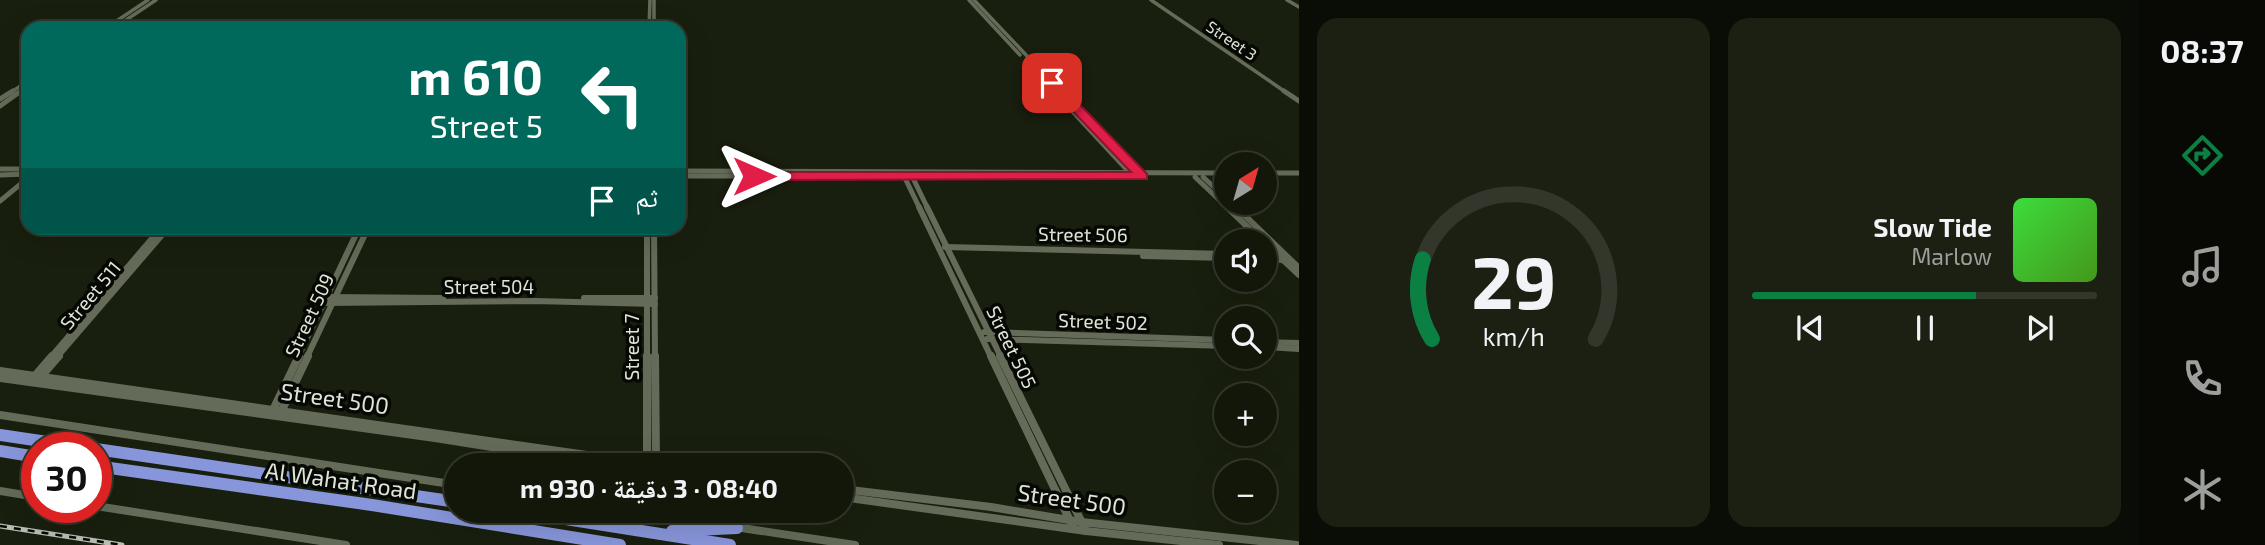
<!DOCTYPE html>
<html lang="ar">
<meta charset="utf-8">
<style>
body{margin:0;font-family:"Exo 2","Noto Naskh Arabic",sans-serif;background:#1c2013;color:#f1f3f6;direction:rtl;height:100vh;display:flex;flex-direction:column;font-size:26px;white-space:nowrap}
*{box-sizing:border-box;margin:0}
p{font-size:23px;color:#9d9f9c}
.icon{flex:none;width:38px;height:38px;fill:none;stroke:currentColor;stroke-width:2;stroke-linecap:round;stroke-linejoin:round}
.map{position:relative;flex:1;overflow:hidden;direction:ltr}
.details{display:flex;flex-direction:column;gap:18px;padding:18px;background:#0a0d06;width:840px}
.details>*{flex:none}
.hud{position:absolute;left:21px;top:21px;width:665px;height:214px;border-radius:21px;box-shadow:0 7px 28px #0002,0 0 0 2px #32362b;direction:rtl;background:#00695c;color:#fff;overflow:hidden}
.needle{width:46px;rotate:37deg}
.fabs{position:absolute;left:1214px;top:152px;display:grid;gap:14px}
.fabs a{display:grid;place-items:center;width:63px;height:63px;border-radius:50%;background:#13170a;box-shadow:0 7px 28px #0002,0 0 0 2px #32362b;font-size:35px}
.speed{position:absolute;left:21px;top:432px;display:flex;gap:14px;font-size:35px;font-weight:700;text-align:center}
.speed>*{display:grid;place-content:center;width:91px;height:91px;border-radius:50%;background:#13170a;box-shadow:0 7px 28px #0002,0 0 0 2px #32362b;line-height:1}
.speed .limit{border:10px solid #d22;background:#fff;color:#111}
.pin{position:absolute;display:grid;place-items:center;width:60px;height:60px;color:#fff;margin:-30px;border-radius:14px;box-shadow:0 4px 10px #0006}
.me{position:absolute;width:77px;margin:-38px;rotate:90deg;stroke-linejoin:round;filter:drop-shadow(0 0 5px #0008)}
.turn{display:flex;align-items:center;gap:24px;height:147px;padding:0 28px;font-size:32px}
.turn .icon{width:91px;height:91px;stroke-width:2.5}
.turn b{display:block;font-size:49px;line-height:60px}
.then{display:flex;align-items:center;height:66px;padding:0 28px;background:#0003;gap:14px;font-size:26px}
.details .tile{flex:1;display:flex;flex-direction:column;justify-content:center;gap:10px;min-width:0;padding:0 24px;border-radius:21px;background:#1c2013}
.details .dial{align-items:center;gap:0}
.dial svg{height:182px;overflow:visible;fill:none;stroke:#32362b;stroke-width:7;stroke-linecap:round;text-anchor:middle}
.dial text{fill:#f1f3f6;stroke:none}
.song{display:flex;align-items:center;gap:21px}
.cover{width:84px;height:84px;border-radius:10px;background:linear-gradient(135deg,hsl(120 70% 55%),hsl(100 70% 35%))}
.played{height:7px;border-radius:4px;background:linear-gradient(90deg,#0b8043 65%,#32362b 65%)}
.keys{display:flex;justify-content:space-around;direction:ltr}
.details .tiles{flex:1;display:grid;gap:18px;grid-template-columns:repeat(2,1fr)}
.trip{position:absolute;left:444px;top:453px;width:410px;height:70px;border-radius:35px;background:#13170a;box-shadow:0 7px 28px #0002,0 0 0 2px #32362b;font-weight:700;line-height:70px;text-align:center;direction:rtl}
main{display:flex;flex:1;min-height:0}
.dock{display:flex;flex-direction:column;width:126px;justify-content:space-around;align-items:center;background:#080904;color:#9d9f9c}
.dock .icon{width:49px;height:49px}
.dock .on{color:#0b8043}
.dock b{font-size:32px;color:#f1f3f6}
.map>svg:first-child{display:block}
</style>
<main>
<nav class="dock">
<b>08:37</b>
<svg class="icon on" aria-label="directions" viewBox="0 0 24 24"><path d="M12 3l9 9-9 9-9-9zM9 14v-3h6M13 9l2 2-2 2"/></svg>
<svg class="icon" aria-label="music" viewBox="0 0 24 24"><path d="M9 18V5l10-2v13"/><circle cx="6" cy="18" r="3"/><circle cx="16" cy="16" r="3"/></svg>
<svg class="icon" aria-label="phone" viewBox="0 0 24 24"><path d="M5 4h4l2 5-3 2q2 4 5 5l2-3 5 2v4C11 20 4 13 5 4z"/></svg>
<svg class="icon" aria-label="climate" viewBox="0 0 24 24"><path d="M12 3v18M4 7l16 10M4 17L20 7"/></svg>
</nav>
<section class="details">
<div class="tiles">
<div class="tile">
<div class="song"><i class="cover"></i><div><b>Slow Tide</b><p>Marlow</p></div></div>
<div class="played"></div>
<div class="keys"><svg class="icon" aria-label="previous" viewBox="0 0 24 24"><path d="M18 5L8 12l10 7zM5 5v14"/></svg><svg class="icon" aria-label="pause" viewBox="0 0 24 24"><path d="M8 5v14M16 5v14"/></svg><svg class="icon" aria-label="next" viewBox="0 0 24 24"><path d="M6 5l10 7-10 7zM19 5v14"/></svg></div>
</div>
<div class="tile dial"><svg viewBox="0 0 100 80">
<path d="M14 69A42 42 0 1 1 86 69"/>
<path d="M14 69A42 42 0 0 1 10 34" stroke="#0b8043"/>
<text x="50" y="56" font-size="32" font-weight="700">29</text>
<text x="50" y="72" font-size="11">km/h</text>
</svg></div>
</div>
</section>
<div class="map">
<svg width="1299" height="545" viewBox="0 0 1299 545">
<rect width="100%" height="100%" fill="#191f0e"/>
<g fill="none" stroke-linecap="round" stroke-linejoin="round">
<!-- minor-far3 -->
<g stroke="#646c59" stroke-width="3.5">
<polyline points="654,0 654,28"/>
<polyline points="969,0 1020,55"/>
<polyline points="974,0 1062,93"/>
<polyline points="1151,0 1287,93"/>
<polyline points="1287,0 1299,7"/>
<polyline points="106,28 148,0"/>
<polyline points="114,28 156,0"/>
<polyline points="649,28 650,0"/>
<polyline points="1042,78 1056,93"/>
<polyline points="10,93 28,81"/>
<polyline points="19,93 28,86"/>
</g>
<!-- minor-far2 -->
<g stroke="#646c59" stroke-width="5">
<polyline points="1054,91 1130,173"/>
<polyline points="1061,91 1139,173"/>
<polyline points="1284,91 1299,101"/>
<polyline points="0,99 13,91"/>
<polyline points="0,106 21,91"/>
<polyline points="0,169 28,169"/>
<polyline points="679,171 1227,173"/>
<polyline points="1265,173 1299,173"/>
<polyline points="911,174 928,209"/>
<polyline points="0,175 28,174"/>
<polyline points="679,176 1039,176"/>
<polyline points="904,176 920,209"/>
<polyline points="1195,177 1229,209"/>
<polyline points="1203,177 1227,199"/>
<polyline points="0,201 28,178"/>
<polyline points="1231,203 1238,209"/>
</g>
<!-- minor-far1 -->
<g stroke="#646c59" stroke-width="6">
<polyline points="919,207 991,357"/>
<polyline points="927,207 1001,357"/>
<polyline points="1227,207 1263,242"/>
<polyline points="1236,207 1299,268"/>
<polyline points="647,228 647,357"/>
<polyline points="654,228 655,357"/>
<polyline points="1265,243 1299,275"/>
<polyline points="945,247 1227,254"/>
<polyline points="1265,255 1278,255"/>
<polyline points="1143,256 1227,258"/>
<polyline points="1265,259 1284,260"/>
<polyline points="325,297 443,298"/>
<polyline points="584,298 655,298"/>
<polyline points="322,303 535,301 655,304"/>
<polyline points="984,332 1227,340"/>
<polyline points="987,339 1227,346"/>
<polyline points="1265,342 1299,343"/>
<polyline points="1265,347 1299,349"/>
<polyline points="51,357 161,228"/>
<polyline points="57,357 168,228"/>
<polyline points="298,357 359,228"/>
<polyline points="307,357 368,228"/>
</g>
<!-- minor -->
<g stroke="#646c59" stroke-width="8">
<polyline points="647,356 647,464"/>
<polyline points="655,356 656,466"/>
<polyline points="991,356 1074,529"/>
<polyline points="1000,356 1086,531"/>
<polyline points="0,371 664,466"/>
<polyline points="0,378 435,438 612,466"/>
<polyline points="33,378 52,356"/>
<polyline points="39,379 59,356"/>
<polyline points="273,410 299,356"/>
<polyline points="281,412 308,356"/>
<polyline points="0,415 457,485"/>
<polyline points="842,489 991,507 1081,522 1297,545"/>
<polyline points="0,491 37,497"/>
<polyline points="842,497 1086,531 1219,545"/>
<polyline points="96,506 346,545"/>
<polyline points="628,511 714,524"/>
<polyline points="735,527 855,545"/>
</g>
<!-- trunk -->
<g stroke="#8796da" stroke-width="12">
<polyline points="0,435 88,448"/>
<polyline points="96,449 457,502"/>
<polyline points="0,451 37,457"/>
<polyline points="96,466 372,505 620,545"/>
<polyline points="515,511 730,545"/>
<polyline points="672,531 737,528"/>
</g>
<!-- rail casing -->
<g stroke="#b9beb2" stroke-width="5">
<polyline id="rail" points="0,526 122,545"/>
</g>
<!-- rail -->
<use href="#rail" stroke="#060803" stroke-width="2.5" stroke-dasharray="7" stroke-linecap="butt"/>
</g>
<!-- route -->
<polygon fill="#e11d48" stroke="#92132f" stroke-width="2" points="1048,80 1056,80 1147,174 1147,179 754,180 747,176 754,172 1131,172 1048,85"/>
<g text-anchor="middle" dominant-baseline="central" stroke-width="7" stroke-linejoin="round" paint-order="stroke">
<!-- far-street labels -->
<g font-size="16" fill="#e0e5da" stroke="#060803">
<text transform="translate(1232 40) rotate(34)">Street 3</text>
</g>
<!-- street labels -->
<g font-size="19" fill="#e0e5da" stroke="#060803">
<text transform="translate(1083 234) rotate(1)">Street 506</text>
<text x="489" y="286">Street 504</text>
<text transform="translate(90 295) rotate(-50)">Street 511</text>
<text transform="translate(309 315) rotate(-65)">Street 509</text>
<text transform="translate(1103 321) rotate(2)">Street 502</text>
<text transform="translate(631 347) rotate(-90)">Street 7</text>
<text transform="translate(1012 347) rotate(64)">Street 505</text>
</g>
<!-- near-street labels -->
<g font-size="23" fill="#e0e5da" stroke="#060803">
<text transform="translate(335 398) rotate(8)">Street 500</text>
<text transform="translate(341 480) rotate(8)">Al Wahat Road</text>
<text transform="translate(1072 499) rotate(8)">Street 500</text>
</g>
</g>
</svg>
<div class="fabs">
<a><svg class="needle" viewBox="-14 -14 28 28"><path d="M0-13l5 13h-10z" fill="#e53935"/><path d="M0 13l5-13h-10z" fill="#9d9f9c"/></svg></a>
<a><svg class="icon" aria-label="sound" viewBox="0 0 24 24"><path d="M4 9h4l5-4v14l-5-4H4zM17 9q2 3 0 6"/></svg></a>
<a><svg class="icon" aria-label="search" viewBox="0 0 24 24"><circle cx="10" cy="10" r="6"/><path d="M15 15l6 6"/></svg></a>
<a>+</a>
<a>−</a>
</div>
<div class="speed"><div class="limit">30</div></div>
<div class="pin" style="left:1052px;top:83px;background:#d93025"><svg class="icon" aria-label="arrive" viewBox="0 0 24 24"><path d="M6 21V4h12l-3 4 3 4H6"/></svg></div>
<svg class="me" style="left:754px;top:176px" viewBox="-20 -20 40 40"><path d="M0-17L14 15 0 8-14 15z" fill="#e11d48" stroke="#fff" stroke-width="4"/></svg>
<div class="trip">08:40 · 3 دقيقة · 930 m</div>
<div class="hud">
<div class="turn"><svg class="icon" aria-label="left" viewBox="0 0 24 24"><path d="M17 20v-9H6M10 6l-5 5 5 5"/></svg><div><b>610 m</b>Street 5</div></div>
<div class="then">ثم<svg class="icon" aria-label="arrive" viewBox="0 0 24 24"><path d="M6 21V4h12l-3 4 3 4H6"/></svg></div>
</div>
</div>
</main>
